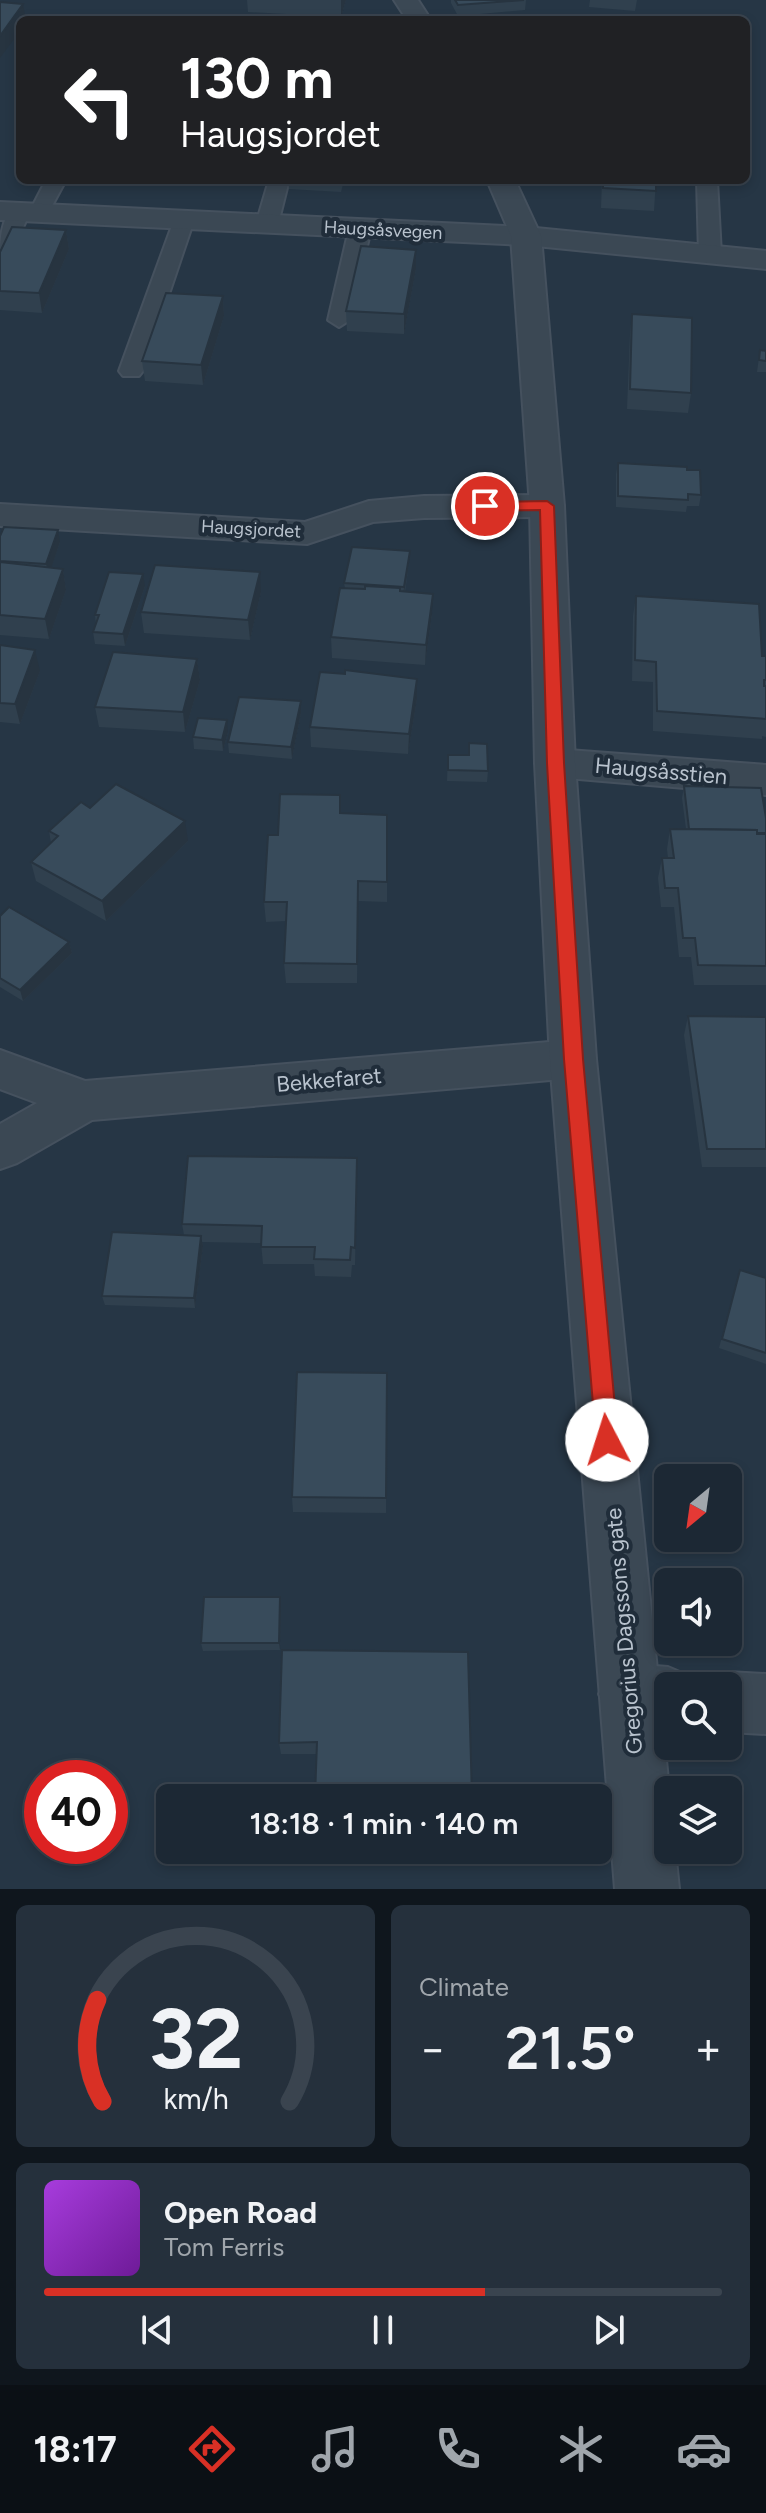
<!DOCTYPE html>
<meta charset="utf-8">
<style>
body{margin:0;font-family:Figtree,sans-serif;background:#25303c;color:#f1f3f6;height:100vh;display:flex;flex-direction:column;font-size:30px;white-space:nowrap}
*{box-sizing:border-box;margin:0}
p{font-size:26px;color:#a0a6ac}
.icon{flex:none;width:44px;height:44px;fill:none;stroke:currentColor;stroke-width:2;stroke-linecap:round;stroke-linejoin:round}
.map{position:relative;height:1889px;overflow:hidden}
.drawer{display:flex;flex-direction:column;gap:16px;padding:16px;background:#0f161d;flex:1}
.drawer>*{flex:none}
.guide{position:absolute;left:16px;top:16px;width:734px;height:168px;border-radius:12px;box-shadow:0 4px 12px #0003,0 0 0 2px #3a444f;background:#202124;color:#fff;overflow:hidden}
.needle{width:52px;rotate:209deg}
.tools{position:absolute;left:654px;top:1464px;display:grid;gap:16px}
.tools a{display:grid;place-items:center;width:88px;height:88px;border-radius:12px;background:#1c2834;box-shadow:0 4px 12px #0003,0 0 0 2px #3a444f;font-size:40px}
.speed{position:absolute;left:24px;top:1760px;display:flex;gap:16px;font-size:40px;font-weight:700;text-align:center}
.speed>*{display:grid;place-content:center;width:104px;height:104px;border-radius:50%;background:#1c2834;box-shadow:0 4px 12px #0003,0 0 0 2px #3a444f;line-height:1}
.speed .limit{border:12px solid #d22;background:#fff;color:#111}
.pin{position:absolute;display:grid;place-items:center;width:68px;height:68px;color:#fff;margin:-34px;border:4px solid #fff;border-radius:50%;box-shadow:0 2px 8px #0007}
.me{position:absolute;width:88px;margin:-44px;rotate:355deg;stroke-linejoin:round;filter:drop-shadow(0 0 6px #0008)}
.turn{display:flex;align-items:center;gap:28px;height:168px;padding:0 32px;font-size:36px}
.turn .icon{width:104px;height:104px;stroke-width:2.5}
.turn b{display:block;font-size:56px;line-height:68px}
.big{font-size:60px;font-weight:600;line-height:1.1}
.drawer .widget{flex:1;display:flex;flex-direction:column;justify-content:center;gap:12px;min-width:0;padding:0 28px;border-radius:12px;background:#25303c}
.drawer .dial{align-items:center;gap:0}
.dial svg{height:208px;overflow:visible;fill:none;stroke:#3a444f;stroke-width:7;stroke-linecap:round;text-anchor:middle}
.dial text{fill:#f1f3f6;stroke:none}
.song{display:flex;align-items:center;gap:24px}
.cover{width:96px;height:96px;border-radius:12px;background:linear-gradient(135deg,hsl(280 70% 55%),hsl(280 70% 35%))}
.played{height:8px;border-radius:4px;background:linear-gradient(90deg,#d93025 65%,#3a444f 65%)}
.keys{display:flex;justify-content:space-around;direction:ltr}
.heat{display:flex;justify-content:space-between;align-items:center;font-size:44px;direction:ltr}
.drawer .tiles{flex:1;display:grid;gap:16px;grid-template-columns:1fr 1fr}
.widget:last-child{grid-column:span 2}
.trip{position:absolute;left:156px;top:1784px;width:456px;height:80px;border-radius:12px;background:#1c2834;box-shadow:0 4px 12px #0003,0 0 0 2px #3a444f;font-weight:600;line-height:80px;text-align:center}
.tab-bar{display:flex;height:128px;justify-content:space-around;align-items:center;background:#0b1015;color:#a0a6ac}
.tab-bar .icon{width:56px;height:56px}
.tab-bar .active{color:#d93025}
.tab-bar b{font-size:36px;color:#f1f3f6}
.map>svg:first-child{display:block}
</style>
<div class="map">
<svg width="766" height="1889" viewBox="0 0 766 1889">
<rect width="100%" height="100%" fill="#263645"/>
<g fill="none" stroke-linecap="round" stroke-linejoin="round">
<!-- service casing -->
<g stroke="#45515e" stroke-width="4">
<g id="service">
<path d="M46 180H66L46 217 39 219 29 214 11 255 0 261C0 243 0 211 20 206L30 211Z"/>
<polygon points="269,180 289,180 278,224 267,230 256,224"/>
<polygon points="697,180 717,180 721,254 710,260 699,254"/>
<polygon points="184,214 194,220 143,371 139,376 123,376 119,371 174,220"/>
<polygon points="360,223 371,229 350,320 339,327 328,320 349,229"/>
</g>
</g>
<!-- minor casing -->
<g stroke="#45515e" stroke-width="4">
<g id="minor">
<polygon points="0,202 526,227 766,251 766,269 526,245 0,220"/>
<polygon points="547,495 559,498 564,506 559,514 547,517 424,518 373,522 307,544 0,526 0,504 305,522 369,501 424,496"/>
<polygon points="555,749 766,765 766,795 555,777 541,773 535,763 541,753"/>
<polygon points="573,1040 589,1046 596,1059 589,1072 573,1078 92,1120 17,1163 0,1169 0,1124 37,1103 0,1089 0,1050 85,1081"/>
<polygon points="629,1664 668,1667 689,1676 693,1686 668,1686 668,1727 629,1724 608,1715 599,1694 608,1673"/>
<polygon points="728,1672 766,1674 766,1734 728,1732 728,1686 705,1686 707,1681"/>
</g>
</g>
<!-- tertiary casing -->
<g stroke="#45515e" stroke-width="4">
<g id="tertiary">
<polygon points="394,0 418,0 431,20 407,20"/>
<polygon points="487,180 515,180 541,236 564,506 575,763 596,1059 669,1790 668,1850 675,1850 679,1889 615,1889 550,1059 535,763 530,506 511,236"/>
</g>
</g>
<!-- service -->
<use href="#service" fill="#3b4854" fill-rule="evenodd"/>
<!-- minor -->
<use href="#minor" fill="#3b4854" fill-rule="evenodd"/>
<!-- tertiary -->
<use href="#tertiary" fill="#3b4854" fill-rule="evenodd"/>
</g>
<!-- wall -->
<g fill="#30404e">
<polygon points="247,0 346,0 341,17 248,12"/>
<polygon points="451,0 526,0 525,10 458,16 451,3"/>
<polygon points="590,0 637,0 635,11 589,7"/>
<polygon points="288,180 344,180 341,192 289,189"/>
<polygon points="602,180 656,180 654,211 601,208"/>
<polygon points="66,230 69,249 42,313 0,310 0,252"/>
<polygon points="416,250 416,269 404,334 347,331 346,311"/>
<polygon points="223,296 224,316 203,385 145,381 142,361"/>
<polygon points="632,314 691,393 688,413 627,409 630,334"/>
<polygon points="760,350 766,351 766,372 757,372"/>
<polygon points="618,463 687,470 701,495 699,506 687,506 686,512 616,507 616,474"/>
<polygon points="0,536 60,542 51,568 63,569 66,590 49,639 0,635"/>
<polygon points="409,563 405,592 432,614 425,665 332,658 331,637 345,588 344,583"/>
<polygon points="145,586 125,646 95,644 93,632 96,624 95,615"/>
<polygon points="261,592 250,640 144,633 141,612"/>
<polygon points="636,596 762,656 766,656 766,737 762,736 762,739 653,731 653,682 632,681 633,616"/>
<polygon points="0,645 40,671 20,724 0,722"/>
<polygon points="197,659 200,680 185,732 99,727 95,707"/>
<polygon points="417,699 408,754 311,747 310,727"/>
<polygon points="301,701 301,713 292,759 229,753 228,742"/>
<polygon points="228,732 223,751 194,749 193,737"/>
<polygon points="448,755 488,771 487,782 447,781"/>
<polygon points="684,786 766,818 766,985 694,985 691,957 679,957 674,907 661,907 658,878 662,858 668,858 667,849 670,829 686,829 682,798"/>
<polygon points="340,795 341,813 387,815 387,902 358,901 357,983 286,983 284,963 286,921 266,922 264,902 278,835"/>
<polygon points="90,808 188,841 106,921 36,881 31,862 51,843 49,831"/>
<polygon points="0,916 69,942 72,953 23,1001 0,987"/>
<polygon points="688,1016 766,1017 766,1167 702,1167 684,1035"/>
<polygon points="357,1176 355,1265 352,1265 351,1277 315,1276 314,1264 263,1264 261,1243 202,1242 203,1246 195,1308 105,1305 102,1296 184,1235 182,1224"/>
<polygon points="740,1270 766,1278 766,1364 719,1348"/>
<polygon points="387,1373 386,1513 293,1512 292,1497"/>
<polygon points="280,1597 281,1604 280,1650 203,1651 201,1643"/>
<polygon points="282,1650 472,1798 315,1798 317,1754 281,1754 279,1743"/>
</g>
<!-- shaded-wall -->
<g fill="#273440">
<polygon points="341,0 346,0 341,17"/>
<polygon points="23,4 26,20 20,20 20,31 0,58 0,36"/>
<polygon points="66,230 69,249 42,313 39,293"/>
<polygon points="416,250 416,269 404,334 404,314"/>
<polygon points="223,296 224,316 203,385 201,365"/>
<polygon points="58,530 60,542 49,575 46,564"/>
<polygon points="410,551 409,563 403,599 404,587"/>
<polygon points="63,569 66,590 49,639 45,619"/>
<polygon points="260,572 261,592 250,640 248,620"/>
<polygon points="143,574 145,586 125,646 123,634"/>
<polygon points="433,594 432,614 425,665 426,645"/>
<polygon points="35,650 40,671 20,724 15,704"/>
<polygon points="197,659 200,680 185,732 183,712"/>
<polygon points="417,679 417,699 408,754 409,734"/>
<polygon points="301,701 301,713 292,759 291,747"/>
<polygon points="227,720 228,732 223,751 222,740"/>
<polygon points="185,821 188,841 106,921 102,901"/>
<polygon points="69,942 72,953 23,1001 20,990"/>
<polygon points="201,1236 203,1246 195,1308 194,1298"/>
<polygon points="280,1597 281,1604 280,1650 279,1643"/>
</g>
<!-- building -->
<g fill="#384b5b" stroke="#273440" stroke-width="2">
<polygon points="455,0 524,0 458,5"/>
<polygon points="0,2 23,4 0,36"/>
<polygon points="603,180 656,180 656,191 603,188"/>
<polygon points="12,227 66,230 39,293 0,291 0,252"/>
<polygon points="361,246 416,250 404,314 346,311"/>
<polygon points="166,293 223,296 201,365 142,361"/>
<polygon points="632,314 692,318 691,393 630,389"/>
<polygon points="760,350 766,351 766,361 759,360"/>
<polygon points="618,463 687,467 687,470 700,470 701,495 688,494 688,500 618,496"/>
<polygon points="4,527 58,530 46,564 0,561 0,536"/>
<polygon points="352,547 410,551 404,587 344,583"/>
<polygon points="0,562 63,569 45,619 0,615"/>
<polygon points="155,565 260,572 248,620 141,612"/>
<polygon points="109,572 143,574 123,634 93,632 99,615 95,615"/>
<polygon points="365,586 400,588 400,591 433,594 426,645 331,637 340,588 365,589"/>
<polygon points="636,596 759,604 762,656 766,656 766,680 764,680 764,686 766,686 766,719 657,711 656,662 635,660"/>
<polygon points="0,645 35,650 15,704 0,703"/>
<polygon points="113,652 197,659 183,712 95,707"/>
<polygon points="345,670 417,679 409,734 310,727 320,672 345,674"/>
<polygon points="239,697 301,701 291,747 228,742"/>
<polygon points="198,718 227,720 222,740 193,737"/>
<polygon points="469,743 487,744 488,771 448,770 448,755 469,755"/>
<polygon points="116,784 185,821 102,901 31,862 58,836 49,831 81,802 90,808"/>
<polygon points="684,786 761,788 766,818 766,833 757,833 757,830 689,829"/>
<polygon points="280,794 340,795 340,813 387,815 387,882 358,881 357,964 284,963 287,902 264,902 268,835 278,835"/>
<polygon points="670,829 757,830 757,834 766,834 766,966 698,965 695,938 683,938 678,888 665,888 662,858 674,858"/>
<polygon points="9,907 69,942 20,990 0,978 0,916"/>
<polygon points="688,1016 766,1017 766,1149 707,1149"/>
<polygon points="188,1156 357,1158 355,1248 351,1247 350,1260 314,1259 315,1247 261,1247 262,1226 182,1224"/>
<polygon points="112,1232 201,1236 194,1298 102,1296"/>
<polygon points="740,1270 766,1278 766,1353 722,1339"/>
<polygon points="297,1372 387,1373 386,1498 292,1497"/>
<polygon points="204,1597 280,1597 279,1643 201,1643"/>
<polygon points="282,1650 468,1652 472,1798 315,1797 317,1742 279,1743"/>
</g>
<!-- route -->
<polygon fill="#d93025" stroke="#8d1f18" stroke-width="2" points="547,501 554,506 564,763 583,1059 618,1440 615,1448 607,1451 599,1448 596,1440 564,1059 547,763 540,510 485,511 478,506 485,502"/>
<g text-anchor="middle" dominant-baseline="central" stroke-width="8" stroke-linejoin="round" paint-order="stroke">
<!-- far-street labels -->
<g font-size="18" fill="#b9c3ce" stroke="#202d3a">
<text transform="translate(383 230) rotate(3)">Haugsåsvegen</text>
<text transform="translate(251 529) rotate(3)">Haugsjordet</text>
</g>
<!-- street labels -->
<g font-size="22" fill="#b9c3ce" stroke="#202d3a">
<text transform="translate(661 771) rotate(5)">Haugsåsstien</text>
<text transform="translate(329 1080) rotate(-5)">Bekkefaret</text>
<text transform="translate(624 1631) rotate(-95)">Gregorius Dagssons gate</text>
</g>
</g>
</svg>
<div class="tools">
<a><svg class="needle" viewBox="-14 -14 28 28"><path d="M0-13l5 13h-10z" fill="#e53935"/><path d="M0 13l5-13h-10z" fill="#a0a6ac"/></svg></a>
<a><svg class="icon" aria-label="sound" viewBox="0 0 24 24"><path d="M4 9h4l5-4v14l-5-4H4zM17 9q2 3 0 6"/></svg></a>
<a><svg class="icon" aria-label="search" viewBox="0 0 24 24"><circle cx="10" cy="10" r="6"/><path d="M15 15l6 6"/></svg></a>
<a><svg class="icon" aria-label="layers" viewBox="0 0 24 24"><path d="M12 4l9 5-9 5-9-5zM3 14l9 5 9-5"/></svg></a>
</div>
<div class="speed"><div class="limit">40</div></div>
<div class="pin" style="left:485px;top:506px;background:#d93025"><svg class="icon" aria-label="arrive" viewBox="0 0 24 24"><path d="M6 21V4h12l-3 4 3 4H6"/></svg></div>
<svg class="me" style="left:607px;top:1440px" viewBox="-20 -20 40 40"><circle r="19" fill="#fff"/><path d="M0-13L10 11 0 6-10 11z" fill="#d93025"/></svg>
<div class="trip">18:18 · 1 min · 140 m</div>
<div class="guide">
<div class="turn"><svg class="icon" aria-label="left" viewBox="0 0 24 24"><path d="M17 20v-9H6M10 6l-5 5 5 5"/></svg><div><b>130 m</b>Haugsjordet</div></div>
</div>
</div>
<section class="drawer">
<div class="tiles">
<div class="widget dial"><svg viewBox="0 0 100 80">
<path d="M14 69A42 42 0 1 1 86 69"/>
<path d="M14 69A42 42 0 0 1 12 30" stroke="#d93025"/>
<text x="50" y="56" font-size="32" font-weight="700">32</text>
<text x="50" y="72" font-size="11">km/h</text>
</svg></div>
<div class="widget"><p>Climate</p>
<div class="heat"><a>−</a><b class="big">21.5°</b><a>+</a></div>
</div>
<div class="widget">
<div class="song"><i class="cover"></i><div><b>Open Road</b><p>Tom Ferris</p></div></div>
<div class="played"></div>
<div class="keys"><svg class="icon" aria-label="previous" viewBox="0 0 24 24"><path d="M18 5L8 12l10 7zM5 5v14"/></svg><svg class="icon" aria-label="pause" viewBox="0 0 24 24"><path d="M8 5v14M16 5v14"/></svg><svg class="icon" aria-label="next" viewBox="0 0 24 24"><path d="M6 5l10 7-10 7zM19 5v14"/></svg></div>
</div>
</div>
</section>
<nav class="tab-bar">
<b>18:17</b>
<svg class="icon active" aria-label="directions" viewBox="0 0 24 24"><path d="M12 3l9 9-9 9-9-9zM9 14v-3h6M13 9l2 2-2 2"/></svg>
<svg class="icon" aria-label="music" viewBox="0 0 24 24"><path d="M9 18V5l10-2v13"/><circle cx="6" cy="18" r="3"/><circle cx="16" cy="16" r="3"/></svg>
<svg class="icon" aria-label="phone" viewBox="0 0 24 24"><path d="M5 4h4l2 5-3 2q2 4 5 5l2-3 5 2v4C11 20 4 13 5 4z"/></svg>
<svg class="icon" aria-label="climate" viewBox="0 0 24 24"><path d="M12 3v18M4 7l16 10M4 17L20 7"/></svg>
<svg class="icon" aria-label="car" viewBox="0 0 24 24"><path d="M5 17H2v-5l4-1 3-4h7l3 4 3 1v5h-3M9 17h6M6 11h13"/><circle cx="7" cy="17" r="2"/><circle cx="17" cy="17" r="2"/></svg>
</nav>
